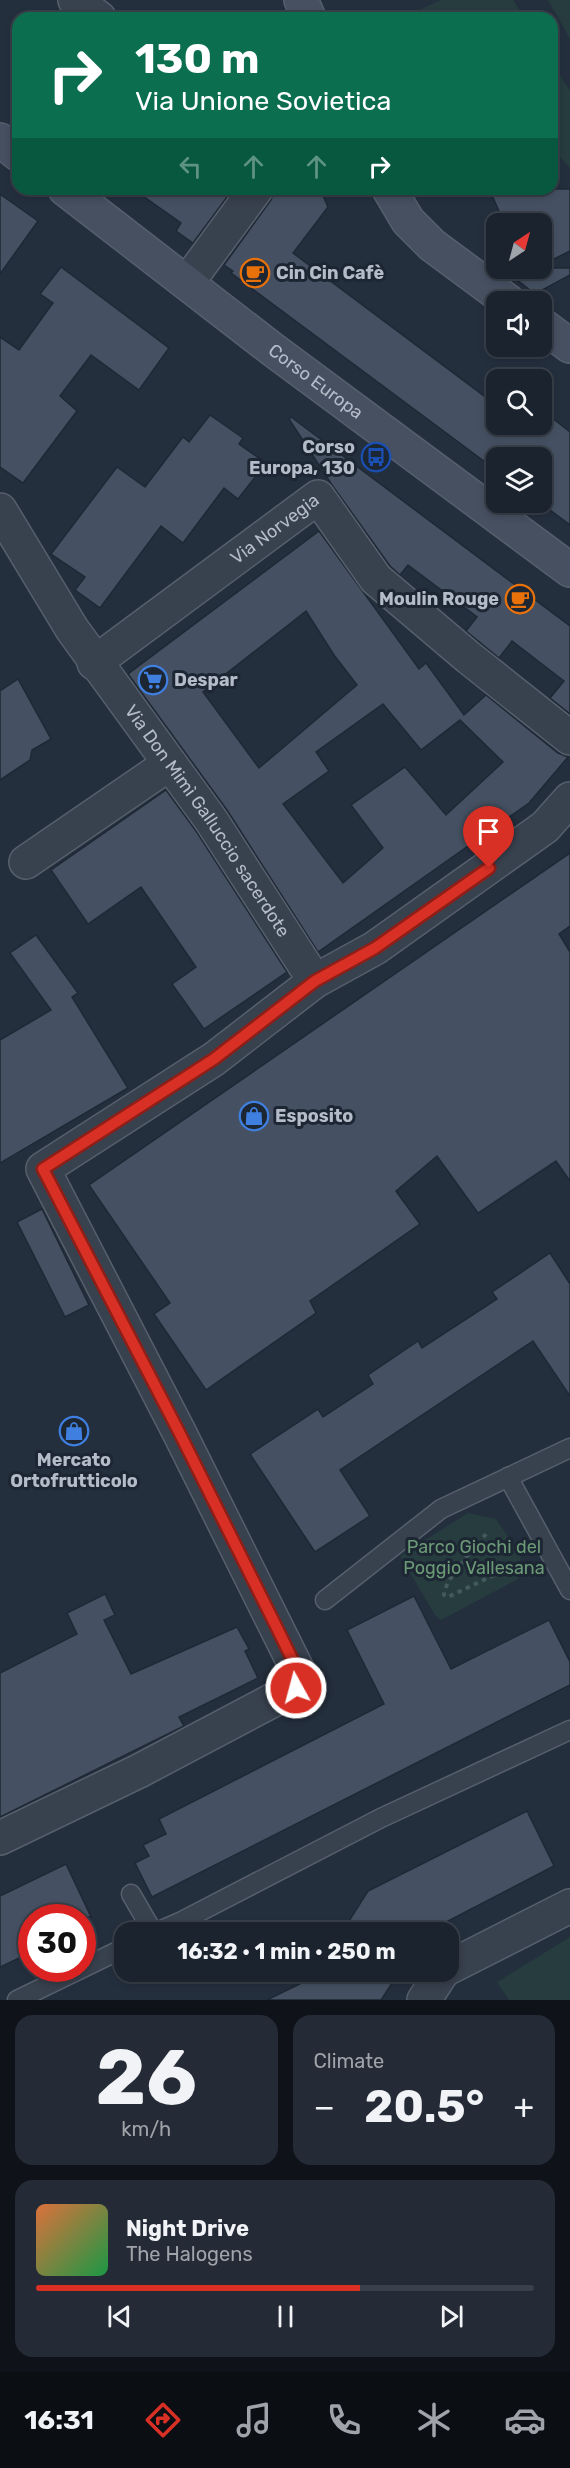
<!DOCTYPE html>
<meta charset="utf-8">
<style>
body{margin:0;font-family:Rubik,sans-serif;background:#242b36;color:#f1f3f6;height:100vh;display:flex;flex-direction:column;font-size:22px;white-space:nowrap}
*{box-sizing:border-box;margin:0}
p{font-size:20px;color:#a0a4aa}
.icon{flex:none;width:33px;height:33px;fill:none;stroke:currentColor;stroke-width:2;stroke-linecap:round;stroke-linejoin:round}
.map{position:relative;height:2000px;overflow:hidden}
.panel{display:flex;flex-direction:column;gap:15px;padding:15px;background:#0f1319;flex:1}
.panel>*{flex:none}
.hud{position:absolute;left:12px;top:12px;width:546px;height:183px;border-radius:18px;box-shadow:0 3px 9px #0003,0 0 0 2px #39404a;background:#0b6e4f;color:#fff;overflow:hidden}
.needle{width:39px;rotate:36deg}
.tools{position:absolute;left:486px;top:213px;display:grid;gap:12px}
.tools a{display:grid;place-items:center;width:66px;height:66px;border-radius:12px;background:#1b232e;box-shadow:0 3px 9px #0003,0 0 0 2px #39404a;font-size:30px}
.speed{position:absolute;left:18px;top:1904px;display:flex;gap:12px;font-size:30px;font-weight:700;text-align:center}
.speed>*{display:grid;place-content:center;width:78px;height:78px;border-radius:50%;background:#1b232e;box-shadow:0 3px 9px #0003,0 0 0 2px #39404a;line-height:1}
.speed .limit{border:9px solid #d22;background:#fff;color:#111}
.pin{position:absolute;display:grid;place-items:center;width:51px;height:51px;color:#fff;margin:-62px -26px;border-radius:50% 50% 50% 0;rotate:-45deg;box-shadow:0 0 6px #0007}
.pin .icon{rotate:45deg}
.me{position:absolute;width:66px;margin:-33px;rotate:353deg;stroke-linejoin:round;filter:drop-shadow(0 0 4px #0008)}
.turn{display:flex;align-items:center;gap:21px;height:126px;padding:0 24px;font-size:27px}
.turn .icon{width:78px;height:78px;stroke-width:2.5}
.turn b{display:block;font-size:42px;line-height:51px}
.lanes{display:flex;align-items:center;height:57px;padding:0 24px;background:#0003;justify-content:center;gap:30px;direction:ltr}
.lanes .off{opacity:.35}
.big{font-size:45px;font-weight:700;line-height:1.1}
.panel .tile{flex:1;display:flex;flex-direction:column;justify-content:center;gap:9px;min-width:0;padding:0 21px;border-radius:18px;background:#242b36}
.panel .dial{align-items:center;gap:0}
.dial b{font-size:78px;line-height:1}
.song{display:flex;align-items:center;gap:18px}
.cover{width:72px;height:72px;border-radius:9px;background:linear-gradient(135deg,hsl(20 70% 55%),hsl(140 70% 35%))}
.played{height:6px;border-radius:3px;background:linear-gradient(90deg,#d93025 65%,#39404a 65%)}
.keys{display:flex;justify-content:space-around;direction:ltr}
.heat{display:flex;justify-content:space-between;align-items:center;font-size:33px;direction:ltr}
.panel .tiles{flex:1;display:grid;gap:15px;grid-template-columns:1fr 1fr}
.tile:last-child{grid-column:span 2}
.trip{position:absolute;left:114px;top:1922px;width:345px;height:60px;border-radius:18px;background:#1b232e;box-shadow:0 3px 9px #0003,0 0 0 2px #39404a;font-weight:700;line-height:60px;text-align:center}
.tab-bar{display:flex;height:96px;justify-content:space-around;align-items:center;background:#0b0e12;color:#a0a4aa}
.tab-bar .icon{width:42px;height:42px}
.tab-bar .selected{color:#d93025}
.tab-bar b{font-size:27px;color:#f1f3f6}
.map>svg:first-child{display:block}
</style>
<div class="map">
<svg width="570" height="2000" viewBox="0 0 570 2000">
<rect width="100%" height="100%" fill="#242f3e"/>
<!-- green -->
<g fill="#263c3f">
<polygon points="441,0 513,0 525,18 427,18 419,10"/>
<polygon points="548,0 570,0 570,39"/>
<polygon points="552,62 570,91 570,168 552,149"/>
<polygon points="468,1513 496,1519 521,1556 518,1579 441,1620 435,1615 400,1556"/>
<polygon points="570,1937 570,2000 509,2000 497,1982"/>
</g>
<!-- building -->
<g fill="#455162" stroke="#1f2835" stroke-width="1.5" fill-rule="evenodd">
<polygon points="133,189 233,189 193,243 176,231 181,223"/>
<polygon points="274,189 320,189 328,207 293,253 496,405 496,424 542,424 542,410 570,432 570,525 542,504 542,458 496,458 496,470 231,273 233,271 224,265 271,200"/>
<polygon points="489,189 570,189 570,251 542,265 542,224 505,224"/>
<polygon points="0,194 38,221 0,274"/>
<polygon points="61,267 169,348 139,390 91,355 60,396 77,411 23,483 0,467 0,337 19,350 53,303 40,294"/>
<polygon points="502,268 570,268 570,275 535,294"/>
<polygon points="210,415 243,438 239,444 266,463 238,499 224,488 183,543 161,526 100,608 75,590 85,577 51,554 117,467 145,487 183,437 189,442"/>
<polygon points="291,417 570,626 570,714 550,698 564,681 512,641 499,658 466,631 477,617 408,565 400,575 390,566 332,485 289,419"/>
<path d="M319 531 419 669 426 663 464 715 486 695 558 753 568 757 529 803 318 952 227 810 128 674ZM306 611 334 655 357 685 259 768 203 692ZM383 704 421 750 460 720 503 762 446 815 405 767 351 805 383 848 343 883 283 804 329 771 316 752Z"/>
<polygon points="18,679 51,739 32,750 30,760 0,780 0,691"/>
<polygon points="166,790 196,831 287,972 204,1029 172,984 196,967 141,887 88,924 51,870"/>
<polygon points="570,853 570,926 559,934 570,952 570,1181 556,1161 478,1213 437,1156 396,1191 420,1224 310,1301 316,1313 206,1390 154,1314 170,1303 89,1185"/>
<polygon points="36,935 78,993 72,997 128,1088 0,1163 0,1040 51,1010 10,953"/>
<polygon points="42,1209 89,1305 65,1317 17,1222"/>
<polygon points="550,1253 570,1284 570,1396 533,1341 340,1470 370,1516 315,1552 250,1454 318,1409 323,1417 373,1384 368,1375 418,1341 422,1348 497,1299 492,1292"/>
<polygon points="105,1594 115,1615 104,1620 131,1674 237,1627 249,1649 245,1651 258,1678 179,1717 184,1726 0,1817 0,1673 77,1634 67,1613"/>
<polygon points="414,1596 451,1669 549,1620 570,1662 570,1685 152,1897 135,1863 149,1856 143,1845 166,1834 159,1819 384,1704 347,1630"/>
<polygon points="527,1811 554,1866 427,1932 342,1932 368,1891"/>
<polygon points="66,1864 91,1917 32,1917 32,1952 0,1967 0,1896"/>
<polygon points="318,1971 400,1971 381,2000 267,2000 314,1977"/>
</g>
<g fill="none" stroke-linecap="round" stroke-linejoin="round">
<!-- lane casing -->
<g stroke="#565f6c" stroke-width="21">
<g id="lane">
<polyline points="508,1477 570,1590"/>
<polyline points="325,1600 441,1509 570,1448"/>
<polyline points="131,1894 153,1932"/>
<polyline points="157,1932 180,1922 381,1818 570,1730"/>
<polyline points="17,2000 124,1948"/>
</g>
</g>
<!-- street casing -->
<g stroke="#565f6c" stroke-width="36">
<g id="street">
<polyline points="75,0 99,18"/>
<polyline points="187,283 256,189"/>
<path id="s1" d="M0 510 72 629 211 820 315 981"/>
<path id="s2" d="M94 663 318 497 376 579 468 657 570 738"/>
<polyline points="26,862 169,764"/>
<polyline points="0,1838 139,1771 296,1688 299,1673 179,1432 43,1169 214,1059 315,981 375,948 545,827 570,799"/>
<polyline points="448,1968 570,1906"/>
<polyline points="424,2000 443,1971"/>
</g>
</g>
<!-- secondary casing -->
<g stroke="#565f6c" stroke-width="36">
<g id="secondary">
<polyline points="301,0 309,18"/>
<polyline points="0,140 18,154"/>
<path id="s3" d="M65 189 272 349 570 570"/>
<polyline points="389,189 408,221 432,245 509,302"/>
<polyline points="542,325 570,346"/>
</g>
</g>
<!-- path -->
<path stroke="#44595c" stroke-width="4" stroke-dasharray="4.5 4.5" stroke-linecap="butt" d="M486 1534C475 1548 445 1578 444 1595L448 1597 515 1565"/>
<!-- lane -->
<use href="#lane" stroke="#38414e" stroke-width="18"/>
<!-- street -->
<use href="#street" stroke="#38414e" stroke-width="33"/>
<!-- secondary -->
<use href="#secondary" stroke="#465061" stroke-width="33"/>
</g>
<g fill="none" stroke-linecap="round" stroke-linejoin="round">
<!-- route casing -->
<g stroke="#8d1f18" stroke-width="15">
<polyline id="route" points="296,1688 299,1673 274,1622 179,1432 43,1169 214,1059 315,981 375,948 489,868"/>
</g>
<!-- route -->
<use href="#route" stroke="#d93025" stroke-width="10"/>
</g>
<!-- icons -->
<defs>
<g id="cafe-ring" transform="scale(1.5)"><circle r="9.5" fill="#1d2633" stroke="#e8710a" stroke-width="1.5"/><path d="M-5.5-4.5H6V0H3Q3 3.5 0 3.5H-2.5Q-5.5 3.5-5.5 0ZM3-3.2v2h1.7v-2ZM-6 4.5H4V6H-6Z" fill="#e8710a"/></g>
<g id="bus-ring" transform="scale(1.5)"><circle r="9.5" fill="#1d2633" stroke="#1a4fb4" stroke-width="1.5"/><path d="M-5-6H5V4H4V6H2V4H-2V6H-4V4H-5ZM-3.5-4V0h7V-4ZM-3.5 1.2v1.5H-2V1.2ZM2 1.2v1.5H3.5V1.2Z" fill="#1a4fb4"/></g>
<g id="supermarket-ring" transform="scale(1.5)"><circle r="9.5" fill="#1d2633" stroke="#3f7fe0" stroke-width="1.5"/><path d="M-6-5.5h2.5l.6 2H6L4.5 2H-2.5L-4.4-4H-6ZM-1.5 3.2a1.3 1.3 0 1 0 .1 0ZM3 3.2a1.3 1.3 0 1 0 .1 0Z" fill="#3f7fe0"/></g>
<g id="shop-ring" transform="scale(1.5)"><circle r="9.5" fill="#1d2633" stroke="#3f7fe0" stroke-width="1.5"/><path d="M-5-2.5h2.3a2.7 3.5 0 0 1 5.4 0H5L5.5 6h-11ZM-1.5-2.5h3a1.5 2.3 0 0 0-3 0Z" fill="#3f7fe0"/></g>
</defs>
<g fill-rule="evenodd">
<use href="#cafe-ring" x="255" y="273"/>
<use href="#bus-ring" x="376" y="457"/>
<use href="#cafe-ring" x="520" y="599"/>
<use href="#supermarket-ring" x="153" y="680"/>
<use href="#shop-ring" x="254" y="1116"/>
<use href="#shop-ring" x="74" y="1431"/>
</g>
<g text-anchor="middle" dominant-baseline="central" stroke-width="6" stroke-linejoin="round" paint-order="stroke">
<!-- poi labels -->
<g font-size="18" font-weight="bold" fill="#b4bcc9" stroke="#1d2633" text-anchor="start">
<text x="276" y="273">Cin Cin Cafè</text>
<text x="355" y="447" text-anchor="end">Corso<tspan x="355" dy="21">Europa, 130</tspan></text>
<text x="499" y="599" text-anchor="end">Moulin Rouge</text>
<text x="174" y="680">Despar</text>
<text x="275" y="1116">Esposito</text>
<text x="74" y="1460" text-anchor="middle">Mercato<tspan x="74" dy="21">Ortofrutticolo</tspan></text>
</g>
<!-- street labels -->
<g font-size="18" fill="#b4bcc9" stroke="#1d2633">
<text stroke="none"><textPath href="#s3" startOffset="316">Corso Europa</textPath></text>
<text stroke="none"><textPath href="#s2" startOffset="225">Via Norvegia</textPath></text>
<text stroke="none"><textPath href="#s1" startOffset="374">Via Don Mimì Galluccio sacerdote</textPath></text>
</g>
<!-- park labels -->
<g font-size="18" fill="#6b9a76" stroke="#1d2633">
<text x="474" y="1547">Parco Giochi del<tspan x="474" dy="21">Poggio Vallesana</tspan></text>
</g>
</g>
</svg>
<div class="tools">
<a><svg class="needle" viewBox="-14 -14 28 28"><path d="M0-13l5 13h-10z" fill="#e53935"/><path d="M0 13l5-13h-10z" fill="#a0a4aa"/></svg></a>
<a><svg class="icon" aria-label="sound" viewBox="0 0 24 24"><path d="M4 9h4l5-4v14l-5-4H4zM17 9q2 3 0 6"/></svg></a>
<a><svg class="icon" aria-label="search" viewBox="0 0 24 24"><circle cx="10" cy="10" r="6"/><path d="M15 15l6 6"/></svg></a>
<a><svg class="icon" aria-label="layers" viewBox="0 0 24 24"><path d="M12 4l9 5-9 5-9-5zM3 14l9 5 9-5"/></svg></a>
</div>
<div class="speed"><div class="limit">30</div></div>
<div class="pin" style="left:489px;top:868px;background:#d93025"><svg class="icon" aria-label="arrive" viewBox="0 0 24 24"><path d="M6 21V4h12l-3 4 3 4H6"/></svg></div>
<svg class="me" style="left:296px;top:1688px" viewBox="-20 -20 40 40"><circle r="17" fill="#d93025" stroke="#fff" stroke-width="3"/><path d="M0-11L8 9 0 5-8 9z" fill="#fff"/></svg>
<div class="trip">16:32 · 1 min · 250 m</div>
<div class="hud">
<div class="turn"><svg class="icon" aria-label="right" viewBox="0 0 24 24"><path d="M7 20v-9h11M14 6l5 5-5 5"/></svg><div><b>130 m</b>Via Unione Sovietica</div></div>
<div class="lanes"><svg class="icon off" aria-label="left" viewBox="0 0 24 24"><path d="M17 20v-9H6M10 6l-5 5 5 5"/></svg><svg class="icon off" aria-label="ahead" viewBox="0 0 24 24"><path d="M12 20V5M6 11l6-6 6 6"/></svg><svg class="icon off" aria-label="ahead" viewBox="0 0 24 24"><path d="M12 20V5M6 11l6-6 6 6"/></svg><svg class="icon" aria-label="right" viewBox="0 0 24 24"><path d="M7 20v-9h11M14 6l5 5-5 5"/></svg></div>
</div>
</div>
<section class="panel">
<div class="tiles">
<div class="tile dial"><b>26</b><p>km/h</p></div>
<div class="tile"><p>Climate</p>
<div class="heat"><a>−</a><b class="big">20.5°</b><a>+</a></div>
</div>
<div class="tile">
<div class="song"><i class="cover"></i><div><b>Night Drive</b><p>The Halogens</p></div></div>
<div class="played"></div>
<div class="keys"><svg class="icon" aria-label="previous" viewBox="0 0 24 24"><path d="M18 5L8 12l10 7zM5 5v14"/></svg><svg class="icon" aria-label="pause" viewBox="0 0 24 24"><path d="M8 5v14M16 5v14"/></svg><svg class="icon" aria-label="next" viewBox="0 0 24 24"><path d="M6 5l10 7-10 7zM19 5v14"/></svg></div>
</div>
</div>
</section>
<nav class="tab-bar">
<b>16:31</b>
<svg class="icon selected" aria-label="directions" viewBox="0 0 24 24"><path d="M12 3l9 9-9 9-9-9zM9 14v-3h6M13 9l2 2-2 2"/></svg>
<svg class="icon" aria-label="music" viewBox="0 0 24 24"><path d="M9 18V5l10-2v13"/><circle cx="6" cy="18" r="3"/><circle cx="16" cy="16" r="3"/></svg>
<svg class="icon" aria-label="phone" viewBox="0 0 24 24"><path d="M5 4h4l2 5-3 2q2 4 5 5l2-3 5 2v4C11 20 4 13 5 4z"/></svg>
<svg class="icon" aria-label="climate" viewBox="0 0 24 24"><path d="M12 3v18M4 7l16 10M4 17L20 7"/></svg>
<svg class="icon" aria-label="car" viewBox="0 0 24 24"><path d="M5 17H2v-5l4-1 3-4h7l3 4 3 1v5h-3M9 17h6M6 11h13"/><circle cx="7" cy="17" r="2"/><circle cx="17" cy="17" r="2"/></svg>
</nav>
